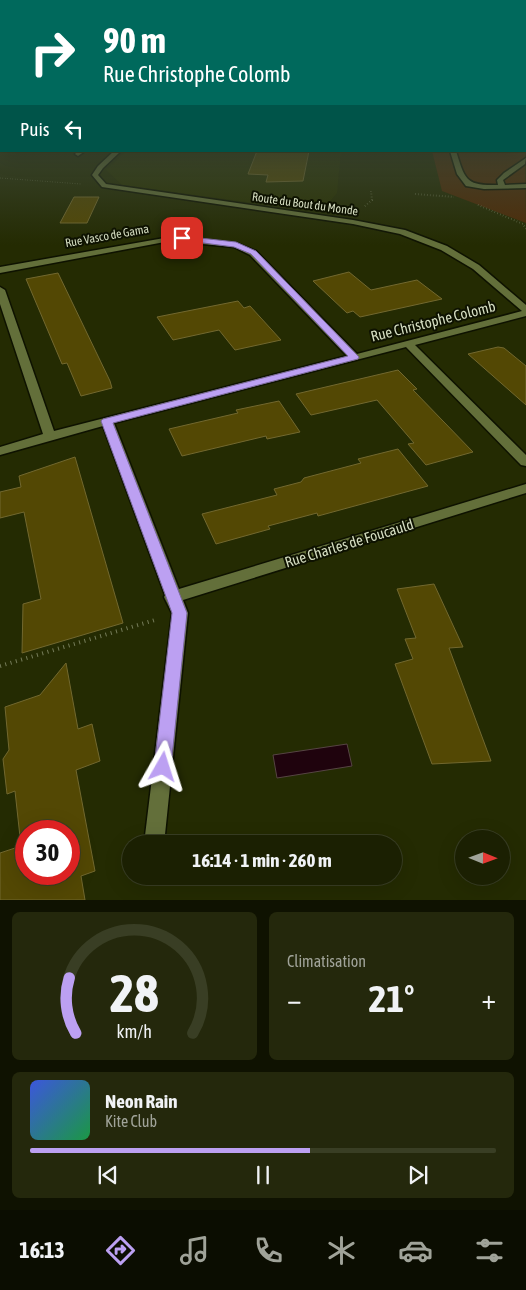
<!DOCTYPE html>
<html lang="fr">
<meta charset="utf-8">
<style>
body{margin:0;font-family:"Asap Condensed",sans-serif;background:#24280c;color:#f1f3f6;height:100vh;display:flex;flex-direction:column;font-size:19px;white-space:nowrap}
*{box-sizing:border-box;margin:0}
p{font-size:16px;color:#a0a399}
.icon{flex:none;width:28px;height:28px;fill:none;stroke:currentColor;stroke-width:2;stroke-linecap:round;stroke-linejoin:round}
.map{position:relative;height:900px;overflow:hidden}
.drawer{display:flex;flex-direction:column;gap:12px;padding:12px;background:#0f1201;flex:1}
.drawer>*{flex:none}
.top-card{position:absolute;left:0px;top:0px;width:526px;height:152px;box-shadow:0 5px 20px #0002,0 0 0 1px #393e24;background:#00695c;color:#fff;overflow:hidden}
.needle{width:32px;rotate:91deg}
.tools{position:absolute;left:455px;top:830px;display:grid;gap:10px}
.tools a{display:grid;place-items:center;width:55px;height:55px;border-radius:50%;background:#1b2002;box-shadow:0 5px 20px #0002,0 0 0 1px #393e24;font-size:25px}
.speed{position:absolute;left:15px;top:820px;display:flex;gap:10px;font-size:25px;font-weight:700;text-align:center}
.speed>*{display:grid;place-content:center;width:65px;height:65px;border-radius:50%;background:#1b2002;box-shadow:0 5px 20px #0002,0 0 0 1px #393e24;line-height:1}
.speed .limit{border:8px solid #d22;background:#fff;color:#111}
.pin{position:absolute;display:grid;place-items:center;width:42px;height:42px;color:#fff;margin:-21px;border-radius:10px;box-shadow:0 2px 8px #0006}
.me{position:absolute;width:55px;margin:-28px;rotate:6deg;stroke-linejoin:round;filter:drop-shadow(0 0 4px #0008)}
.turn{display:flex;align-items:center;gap:18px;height:105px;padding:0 20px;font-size:22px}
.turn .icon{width:65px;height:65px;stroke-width:2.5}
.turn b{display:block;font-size:35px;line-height:42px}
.then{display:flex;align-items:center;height:48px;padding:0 20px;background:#0003;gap:10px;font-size:19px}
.big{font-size:38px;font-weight:700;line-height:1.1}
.drawer .widget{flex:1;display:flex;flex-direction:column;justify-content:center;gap:8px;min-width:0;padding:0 18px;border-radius:8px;background:#24280c}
.drawer .dial{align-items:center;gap:0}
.dial svg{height:130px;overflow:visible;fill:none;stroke:#393e24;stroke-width:7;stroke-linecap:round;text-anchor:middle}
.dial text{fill:#f1f3f6;stroke:none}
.song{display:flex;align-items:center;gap:15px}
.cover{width:60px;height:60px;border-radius:8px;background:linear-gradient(135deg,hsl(230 70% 55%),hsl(140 70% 35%))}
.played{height:5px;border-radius:2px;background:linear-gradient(90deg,#bca0f2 60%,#393e24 60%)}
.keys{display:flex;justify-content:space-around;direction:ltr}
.heat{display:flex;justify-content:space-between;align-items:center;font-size:28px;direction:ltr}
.drawer .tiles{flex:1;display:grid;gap:12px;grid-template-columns:1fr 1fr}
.widget:last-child{grid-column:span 2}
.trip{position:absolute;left:122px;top:835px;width:280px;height:50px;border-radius:25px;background:#1b2002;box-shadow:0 5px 20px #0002,0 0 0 1px #393e24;font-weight:700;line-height:50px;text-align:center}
.tab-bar{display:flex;height:80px;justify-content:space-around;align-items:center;background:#0b0d01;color:#a0a399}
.tab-bar .icon{width:35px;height:35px}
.tab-bar .selected{color:#bca0f2}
.tab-bar b{font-size:22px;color:#f1f3f6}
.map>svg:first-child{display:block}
</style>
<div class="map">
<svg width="526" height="900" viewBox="0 0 526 900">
<rect width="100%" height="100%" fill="#242b02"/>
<!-- built -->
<polygon fill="#293100" points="126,151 341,151 337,193 321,212 122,185 106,170"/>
<!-- green -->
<polygon fill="#4e2a06" points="525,127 526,223 442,191 432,151 525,151"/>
<!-- water -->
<polygon fill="#1f030d" stroke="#564443" points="347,744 352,766 277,778 273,755"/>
<!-- building -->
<g fill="#534804" stroke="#72682f" fill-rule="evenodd">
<polygon points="257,151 309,151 303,181 266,182 268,175 248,174"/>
<polygon points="74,197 99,197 87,223 60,223"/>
<polygon points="349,272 371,290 417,280 442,299 360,317 353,311 347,313 313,281"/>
<polygon points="58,273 110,381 112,388 81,396 67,363 62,364 26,279"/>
<polygon points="238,301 244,308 250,306 281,340 235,350 219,330 173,340 157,317"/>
<polygon points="498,347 504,348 526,366 526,405 468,354"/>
<polygon points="398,370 417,389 413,390 473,452 426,465 408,444 414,443 377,400 311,415 296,394"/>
<polygon points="279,401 300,432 267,439 266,436 182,456 169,429 238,413 236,410"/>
<polygon points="398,449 428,486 318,516 317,513 268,526 270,529 216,544 202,514 277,495 274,489 301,482 304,478 361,463 358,459"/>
<polygon points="75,457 123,623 22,653 23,604 41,599 24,512 0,518 0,492 21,487 19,476"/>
<polygon points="434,584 463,647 449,648 491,761 432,764 395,664 413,659 405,639 416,638 397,589"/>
<path d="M66 663 78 729 92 724 100 761 76 770 95 871 81 876 85 900H0V853L21 846 15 791 7 794 3 759 9 750 5 707 40 695ZM26 831H69V874H26Z"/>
</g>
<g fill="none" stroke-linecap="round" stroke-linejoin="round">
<!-- lane casing -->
<g stroke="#0e1200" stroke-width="3">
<g id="lane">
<rect x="525" y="130" width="1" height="4"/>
<rect x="525" y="144" width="1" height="4"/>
<polygon points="78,151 85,151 78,156 75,154"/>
<path d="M450 151H456C465 180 466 186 498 185L497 180 504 173 526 158 525 164 503 180 505 185 526 184V188L484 189 466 186 457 174Z"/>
</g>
</g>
<!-- street casing -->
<g stroke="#0e1200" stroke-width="3">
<polygon id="street" points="114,151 121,151 103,168 98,175 106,184 353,220 405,230 447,246 479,265 526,305 526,316 415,345 526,455 526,466 521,465 406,347 114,423 179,589 526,484 526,493 183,600 188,613 164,844 144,844 172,613 164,597 165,595 103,426 0,455 0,447 43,434 0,304 0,287 5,290 54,431 347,356 250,255 234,247 170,241 0,273 0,267 170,237 236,243 256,251 357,354 522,311 473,269 441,250 400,234 353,224 102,187 92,175 98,166"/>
</g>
<!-- secondary casing -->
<g stroke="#0e1200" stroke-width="3">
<rect id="secondary" x="525" y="121" width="1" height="4"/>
</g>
<!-- path-far2 -->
<polyline stroke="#757c59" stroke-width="1" stroke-dasharray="0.5 2" stroke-linecap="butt" points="0,178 81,184"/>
<!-- path-far1 -->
<g stroke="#757c59" stroke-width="2" stroke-dasharray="0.5 2.5" stroke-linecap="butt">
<polyline points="415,194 454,197"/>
<polyline points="478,205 523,224 526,229"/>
<polyline points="365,206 372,200 371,191"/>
</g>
<!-- path -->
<polyline stroke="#757c59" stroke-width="4" stroke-dasharray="1 4.5" stroke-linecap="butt" points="0,666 155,620"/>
<!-- lane -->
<use href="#lane" fill="#636f3a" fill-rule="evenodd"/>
<!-- street -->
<use href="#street" fill="#636f3a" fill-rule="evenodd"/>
<!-- secondary -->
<use href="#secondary" fill="#636f3a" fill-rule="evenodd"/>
</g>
<!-- sky -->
<linearGradient id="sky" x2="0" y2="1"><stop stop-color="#141801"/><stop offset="0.49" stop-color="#3f4a39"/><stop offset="1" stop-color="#3f4a39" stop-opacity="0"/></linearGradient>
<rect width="526" height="245" fill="url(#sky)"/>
<!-- route -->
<polygon fill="#bca0f2" stroke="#7a689d" points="182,236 236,242 256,251 359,357 358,359 113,423 187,613 171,767 169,773 163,775 157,773 154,767 172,613 101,421 103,419 348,356 251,254 234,247 180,240 180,237"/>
<g text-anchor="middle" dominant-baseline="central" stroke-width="4" stroke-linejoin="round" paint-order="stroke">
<!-- far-street labels -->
<g font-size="12" fill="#d5ddc1" stroke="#0e1201">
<text transform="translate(305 204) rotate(8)">Route du Bout du Monde</text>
<text transform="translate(107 236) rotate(-10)">Rue Vasco de Gama</text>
</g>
<!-- street labels -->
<g font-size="15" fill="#d5ddc1" stroke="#0e1201">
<text transform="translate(433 321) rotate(-14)">Rue Christophe Colomb</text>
<text transform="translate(349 543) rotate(-17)">Rue Charles de Foucauld</text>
</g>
</g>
</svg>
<div class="tools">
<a><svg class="needle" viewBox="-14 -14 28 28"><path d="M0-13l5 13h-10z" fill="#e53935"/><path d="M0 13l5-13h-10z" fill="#a0a399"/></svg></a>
</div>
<div class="speed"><div class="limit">30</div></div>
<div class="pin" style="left:182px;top:238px;background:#d93025"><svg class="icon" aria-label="arrive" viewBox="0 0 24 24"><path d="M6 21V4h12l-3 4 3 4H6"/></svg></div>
<svg class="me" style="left:163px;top:767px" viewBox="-20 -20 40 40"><path d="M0-17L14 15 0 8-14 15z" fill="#bca0f2" stroke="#fff" stroke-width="4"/></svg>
<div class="trip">16:14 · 1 min · 260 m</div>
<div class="top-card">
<div class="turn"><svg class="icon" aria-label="right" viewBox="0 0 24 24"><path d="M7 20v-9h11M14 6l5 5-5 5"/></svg><div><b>90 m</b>Rue Christophe Colomb</div></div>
<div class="then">Puis<svg class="icon" aria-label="left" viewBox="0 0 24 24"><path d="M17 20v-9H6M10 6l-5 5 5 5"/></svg></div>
</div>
</div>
<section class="drawer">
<div class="tiles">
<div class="widget dial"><svg viewBox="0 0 100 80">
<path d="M14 69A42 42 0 1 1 86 69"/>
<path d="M14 69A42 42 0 0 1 10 35" stroke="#bca0f2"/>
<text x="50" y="56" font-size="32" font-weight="700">28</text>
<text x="50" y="72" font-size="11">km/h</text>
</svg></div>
<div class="widget"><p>Climatisation</p>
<div class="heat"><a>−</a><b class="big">21°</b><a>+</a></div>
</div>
<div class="widget">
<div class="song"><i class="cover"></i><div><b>Neon Rain</b><p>Kite Club</p></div></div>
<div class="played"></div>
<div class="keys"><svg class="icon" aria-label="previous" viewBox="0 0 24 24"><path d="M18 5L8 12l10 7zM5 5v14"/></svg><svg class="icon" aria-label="pause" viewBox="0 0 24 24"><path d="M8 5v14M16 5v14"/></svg><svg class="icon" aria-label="next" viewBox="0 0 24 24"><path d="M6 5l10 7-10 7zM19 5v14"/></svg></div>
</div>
</div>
</section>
<nav class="tab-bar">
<b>16:13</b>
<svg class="icon selected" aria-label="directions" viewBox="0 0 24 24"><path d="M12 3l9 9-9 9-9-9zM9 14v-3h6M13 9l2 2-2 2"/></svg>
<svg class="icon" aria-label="music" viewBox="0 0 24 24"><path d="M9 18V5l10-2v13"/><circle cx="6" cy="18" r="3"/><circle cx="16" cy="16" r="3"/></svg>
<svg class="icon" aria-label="phone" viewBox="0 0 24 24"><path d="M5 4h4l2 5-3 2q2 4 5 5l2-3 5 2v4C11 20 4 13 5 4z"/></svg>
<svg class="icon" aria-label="climate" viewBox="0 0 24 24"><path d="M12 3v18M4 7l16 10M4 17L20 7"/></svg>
<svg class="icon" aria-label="car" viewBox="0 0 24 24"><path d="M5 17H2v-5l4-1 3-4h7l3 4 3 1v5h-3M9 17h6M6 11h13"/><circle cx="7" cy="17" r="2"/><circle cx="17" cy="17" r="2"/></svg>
<svg class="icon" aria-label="filters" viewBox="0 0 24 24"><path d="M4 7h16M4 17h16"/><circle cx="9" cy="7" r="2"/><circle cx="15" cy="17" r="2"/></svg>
</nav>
